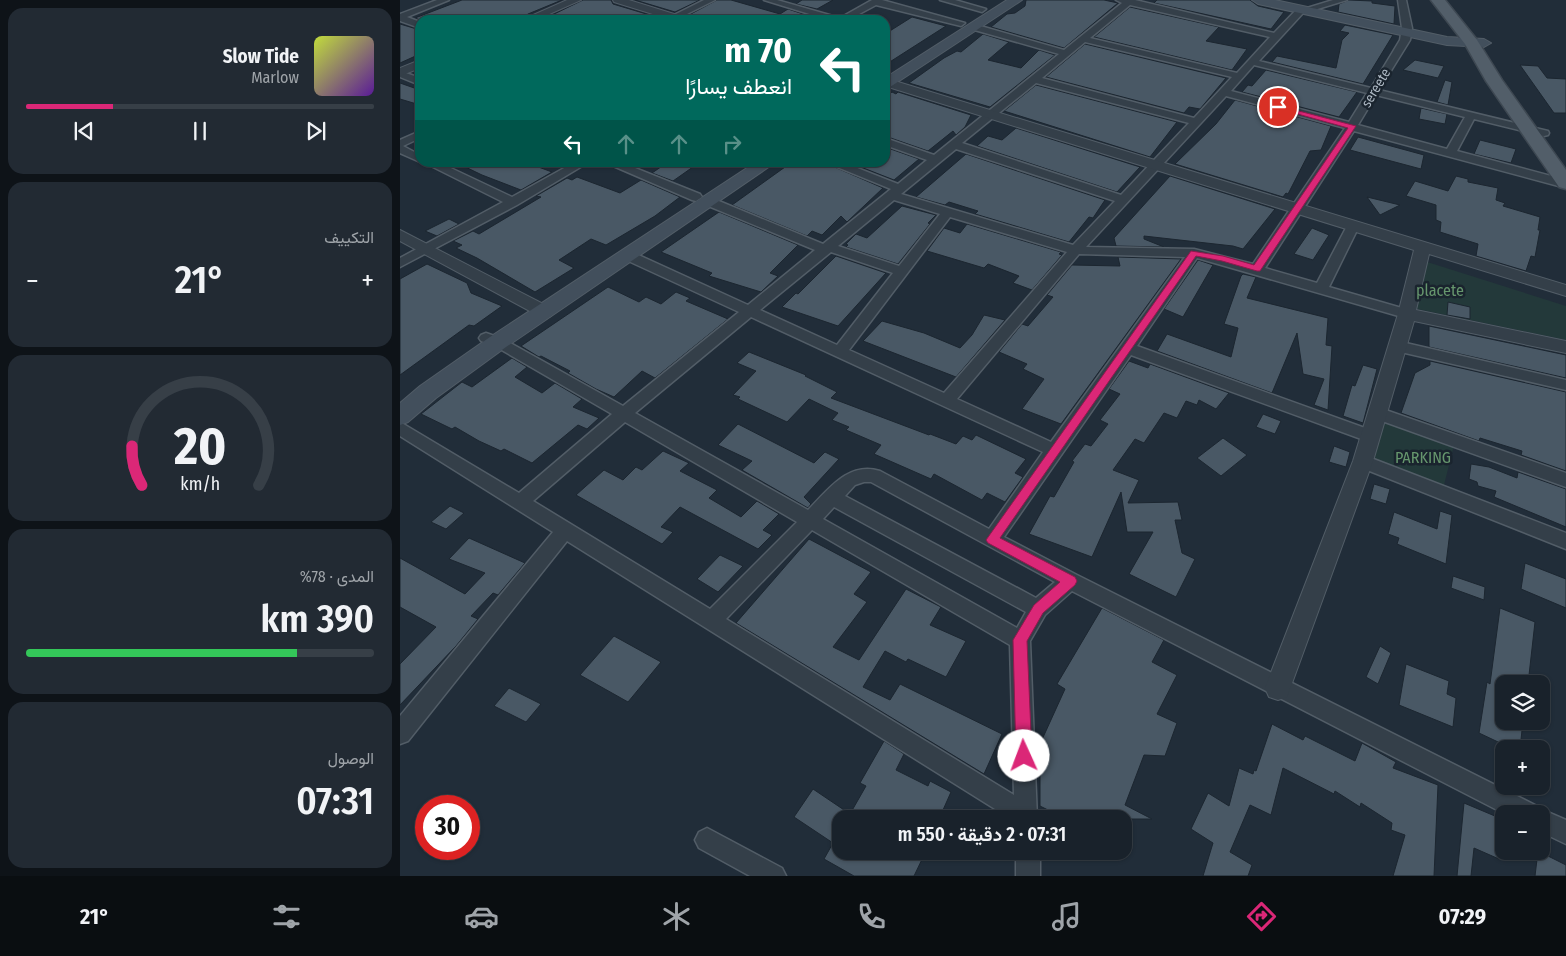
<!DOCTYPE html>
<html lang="ar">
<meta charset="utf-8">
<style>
body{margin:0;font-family:"Fira Sans Condensed",Vazirmatn,sans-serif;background:#222a33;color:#f1f3f6;direction:rtl;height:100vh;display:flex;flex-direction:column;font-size:19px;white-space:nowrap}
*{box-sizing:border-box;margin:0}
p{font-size:16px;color:#9fa4a9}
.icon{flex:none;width:28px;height:28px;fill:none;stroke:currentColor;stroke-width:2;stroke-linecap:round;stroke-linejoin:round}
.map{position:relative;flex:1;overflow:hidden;direction:ltr}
.sheet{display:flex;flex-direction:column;gap:8px;padding:8px;background:#0e1318;width:400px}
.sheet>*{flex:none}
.hud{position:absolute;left:15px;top:15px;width:475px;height:152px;border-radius:15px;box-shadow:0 1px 4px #0004,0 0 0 1px #373f47;direction:rtl;background:#00695c;color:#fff;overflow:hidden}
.tools{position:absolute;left:1095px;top:675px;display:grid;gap:10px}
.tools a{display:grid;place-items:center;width:55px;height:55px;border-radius:10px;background:#19222b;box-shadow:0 1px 4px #0004,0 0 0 1px #373f47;font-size:25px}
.speed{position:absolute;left:15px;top:795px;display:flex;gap:10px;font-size:25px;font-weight:700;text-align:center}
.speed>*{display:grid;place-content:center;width:65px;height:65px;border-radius:50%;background:#19222b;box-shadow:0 1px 4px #0004,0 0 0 1px #373f47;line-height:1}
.speed .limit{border:8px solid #d22;background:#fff;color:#111}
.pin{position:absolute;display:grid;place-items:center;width:42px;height:42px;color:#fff;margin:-21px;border:2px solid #fff;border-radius:50%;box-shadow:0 1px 5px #0007}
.me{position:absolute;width:55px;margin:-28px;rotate:358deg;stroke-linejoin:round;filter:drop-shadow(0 0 4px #0008)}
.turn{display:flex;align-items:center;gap:18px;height:105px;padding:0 15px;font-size:22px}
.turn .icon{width:65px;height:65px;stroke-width:2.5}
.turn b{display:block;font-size:35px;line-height:42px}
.lanes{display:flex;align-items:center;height:48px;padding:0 15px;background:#0003;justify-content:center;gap:25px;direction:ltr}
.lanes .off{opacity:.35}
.big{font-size:38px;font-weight:600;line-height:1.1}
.sheet .card{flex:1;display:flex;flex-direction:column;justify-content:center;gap:8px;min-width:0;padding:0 18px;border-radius:15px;background:#222a33}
.sheet .dial{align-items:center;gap:0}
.dial svg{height:130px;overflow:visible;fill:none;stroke:#373f47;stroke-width:7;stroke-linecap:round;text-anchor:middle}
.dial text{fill:#f1f3f6;stroke:none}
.song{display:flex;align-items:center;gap:15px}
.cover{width:60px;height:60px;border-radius:8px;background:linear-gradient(135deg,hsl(70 70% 55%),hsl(270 70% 35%))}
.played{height:5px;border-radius:2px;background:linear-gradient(90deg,#db2777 25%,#373f47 25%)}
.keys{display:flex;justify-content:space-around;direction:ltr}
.heat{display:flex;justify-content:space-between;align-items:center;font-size:28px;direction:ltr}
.charge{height:8px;border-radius:4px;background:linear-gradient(90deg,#34c759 78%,#373f47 0)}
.trip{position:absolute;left:432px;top:810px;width:300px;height:50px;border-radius:15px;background:#19222b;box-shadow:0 1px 4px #0004,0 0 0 1px #373f47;font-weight:600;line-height:50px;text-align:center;direction:rtl}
.menu{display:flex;height:80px;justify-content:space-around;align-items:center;background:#0a0e11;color:#9fa4a9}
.menu .icon{width:35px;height:35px}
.menu .active{color:#db2777}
.menu b{font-size:22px;color:#f1f3f6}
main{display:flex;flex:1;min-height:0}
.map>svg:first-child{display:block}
</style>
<main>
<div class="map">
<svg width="1166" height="876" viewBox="0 0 1166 876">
<rect width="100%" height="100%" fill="#212d39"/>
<!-- green -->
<g fill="#23393a">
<polygon points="1024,261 1166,306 1166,340 1008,307"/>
<polygon points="978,415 1055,441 1042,493 965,461"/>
</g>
<!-- building -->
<g fill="#495865" stroke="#1c2630">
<polygon points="62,0 162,0 128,14 120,20 20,20 15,18"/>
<polygon points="183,0 211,0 213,4 263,19 174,20 148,17"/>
<polygon points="235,0 300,0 275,12"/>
<polygon points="317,0 331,0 380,14 388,9 406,15 397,20 290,20 287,16"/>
<polygon points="402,0 433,0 417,9 396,4"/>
<polygon points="626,0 704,0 718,3 664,48 591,27 607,14 615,13 625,6"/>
<polygon points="757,0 850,0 858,6 884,12 871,29 754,3"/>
<polygon points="949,0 972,1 972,3 995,6 994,24 938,12 939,4"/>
<polygon points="730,7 819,27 806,41 847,49 832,70 694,37"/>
<polygon points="512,17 546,26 485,65 485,34"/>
<polygon points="0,24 20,30 20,54 0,63"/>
<polygon points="945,25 993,35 963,84 872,62 877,56 936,68 942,40 949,33 940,31"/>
<polygon points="583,34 609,42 588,60 621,68 639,50 655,55 590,107 509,83 544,58 557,51 561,52"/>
<polygon points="685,44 826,78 800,109 789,107 784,113 646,77"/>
<polygon points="1015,60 1044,66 1038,78 1003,70"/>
<polygon points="1120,65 1138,66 1147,78 1166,79 1166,113 1154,113"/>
<polygon points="866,70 957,92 939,117 842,92 848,85 852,86"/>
<polygon points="1045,80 1052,82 1048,105 1037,102"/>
<polygon points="0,83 20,90 20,105 0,99"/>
<polygon points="636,85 777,122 750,157 604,111"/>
<polygon points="492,92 496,94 498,92 571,115 565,127 556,135 553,131 528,151 485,136 485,97"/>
<polygon points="835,100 931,126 921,150 910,151 888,194 886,193 883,197 775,164 816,124"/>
<polygon points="1021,108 1047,114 1045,124 1019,119"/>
<polygon points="616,128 740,167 717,192 577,146 588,136 602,140"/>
<polygon points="958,137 1024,155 1021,169 950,150"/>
<polygon points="1080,140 1116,149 1111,163 1074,154"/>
<polygon points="485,147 519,159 494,180 448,162 485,162"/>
<polygon points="566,154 705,200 693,218 689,217 669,242 575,214 578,211 549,202 545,205 516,197"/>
<polygon points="55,162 125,162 152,172 121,190 82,175"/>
<polygon points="268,162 300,162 273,181 252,173"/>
<polygon points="392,162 423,162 483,188 447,222 441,216 422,235 412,231 407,236 332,205"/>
<polygon points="770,176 875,209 843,249 833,246 744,236 744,239 764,247 716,246 714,238"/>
<polygon points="1056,176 1068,179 1068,182 1098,188 1096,200 1105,203 1103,206 1140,217 1138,230 1140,230 1135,257 1131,256 1126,271 1076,256 1078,244 1040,232 1041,222 1036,220 1036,205 1006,196 1015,181 1048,191"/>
<polygon points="177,177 220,193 241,180 280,197 255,216 206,245 191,239 159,260 174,268 135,292 77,258 56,248 62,245 53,241 73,231 79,234 141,197 136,196 167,178 172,180"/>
<polygon points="967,197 1000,205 980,215"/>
<polygon points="502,206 536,215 528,223 530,224 498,264 446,247 448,245 446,244 456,234 467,238"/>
<polygon points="319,212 398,245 370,273 378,276 361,292 309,276 312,273 261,252"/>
<polygon points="49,219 59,224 37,236 25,231"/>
<polygon points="567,224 661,252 659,254 662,255 632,290 613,283 619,276 588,264 584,268 527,251 544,228 560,233"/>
<polygon points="912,228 929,235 913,260 894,254"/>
<polygon points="436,256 486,273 438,326 382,307 396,293 398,294"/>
<polygon points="718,257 781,259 661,424 622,409 644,379 623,369 627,364 599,352 622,324 628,326 653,297 647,295 672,265 720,266"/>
<polygon points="798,260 813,265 783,317 764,309"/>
<polygon points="27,264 67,283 71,293 102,306 74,326 69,325 0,375 0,279"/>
<polygon points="843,274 856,277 847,298 928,318 926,345 932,346 928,410 914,405 924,379 903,374 897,333 872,393 757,351 767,334 831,357 838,328 824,324 841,276"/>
<polygon points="208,287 239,302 246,297 261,304 276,292 290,298 286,301 328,319 255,378 242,371 214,397 196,389 168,373 170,371 141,356 139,357 121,346"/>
<polygon points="1048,302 1070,307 1070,319 1047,315"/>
<polygon points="584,315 605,320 556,377 463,341 482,321 524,333 560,348 572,335"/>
<polygon points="1029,326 1166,355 1166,378 1029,347"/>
<polygon points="349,352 406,375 405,376 437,392 431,398 529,435 530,434 556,444 563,436 572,440 576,435 626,459 615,473 623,477 605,502 587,493 582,500 534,474 531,479 474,454 481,445 446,430 449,427 432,420 438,413 409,399 387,422 338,399 340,397 333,395 356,371 337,363"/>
<polygon points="112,358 127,367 115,377 142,393 155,383 182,399 173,407 199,418 187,429 178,425 132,463 104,449 101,451 79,441 55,427 52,429 21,414 62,382 72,387"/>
<polygon points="729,361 748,368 750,364 829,393 816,409 799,400 797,405 786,401 777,418 764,413 744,443 735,439 713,470 739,480 728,503 778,502 782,520 775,520 782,553 795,559 776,597 729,574 753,532 727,532 721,492 692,557 629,534 650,496 654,497 674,462 672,461 685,444 691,446 708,424 700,420 720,394 709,389"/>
<polygon points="1030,361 1166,392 1166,471 1121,455 1122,451 1080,438 1079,441 1001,413 1015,373 1030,365"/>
<polygon points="963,365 977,369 963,423 943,416 952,385 955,386"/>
<polygon points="863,414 881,421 875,434 856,427"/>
<polygon points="338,424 414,463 425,452 439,459 404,497 411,504 408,508 342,470 352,461 318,445"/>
<polygon points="823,438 847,455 821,476 797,458"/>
<polygon points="934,446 950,452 946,467 929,462"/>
<polygon points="263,451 289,463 280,471 317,490 309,498 341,517 357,501 379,514 363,530 372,535 358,549 280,507 261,527 273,532 262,544 176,495 204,470 223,480 236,467 242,470"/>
<polygon points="1071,464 1089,467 1117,478 1118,472 1166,489 1166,527 1094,497 1096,491 1078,486 1077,482 1069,479"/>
<polygon points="974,484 990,489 986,504 970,499"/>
<polygon points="50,506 64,513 46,529 31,522"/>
<polygon points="1040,511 1052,515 1046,564 997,544 999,538 988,534 994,512 1037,529"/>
<polygon points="69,538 125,563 98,595 93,593 71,616 78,619 56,646 0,705 0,664 36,627 0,607 0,558 65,594 85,573 49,559"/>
<polygon points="409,539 471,572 454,594 467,602 433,647 459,660 506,589 541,607 530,625 566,641 546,677 508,659 506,662 485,651 463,687 490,700 500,684 602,734 584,774 336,623"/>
<polygon points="320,555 343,566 318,592 297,579"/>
<polygon points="1125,563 1166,579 1166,608 1121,589"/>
<polygon points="1053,576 1085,587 1084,600 1051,588"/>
<polygon points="702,608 764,640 752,662 777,675 757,714 777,723 765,756 744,755 725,805 752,819 675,819 663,812 650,811 640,806 640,744 665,689 657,684"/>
<polygon points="1100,608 1135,622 1128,684 1104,684 1104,721 1123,721 1120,749 1113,749 1079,733 1087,682 1090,684"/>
<polygon points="214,636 261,662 228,702 180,675"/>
<polygon points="980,646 991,653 978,684 966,677"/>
<polygon points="1006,664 1049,681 1047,694 1056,698 1053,727 999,705"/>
<polygon points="109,688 141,704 126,722 94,706"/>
<polygon points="872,724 903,740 905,736 955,761 962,743 996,762 993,768 1038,785 1034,876 993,876 1005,835 991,830 992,823 961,803 960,807 935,791 934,794 883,768 871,815 850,805 830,852 852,865 848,876 803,876 813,843 791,829 808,793 829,806 839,768 853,774 854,770 856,771"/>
<polygon points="484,741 504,754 496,770 528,786 530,781 551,792 539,819 441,819 441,851 526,851 514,876 454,876 424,859 433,843 394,817 413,789 450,814 466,786 460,783"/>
<polygon points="1064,803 1102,819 1099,859 1074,848 1071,876 1057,876"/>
<polygon points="1138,851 1166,865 1166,876 1135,876"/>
</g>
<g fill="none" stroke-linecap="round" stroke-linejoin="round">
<!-- minor casing -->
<g stroke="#525d67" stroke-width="3">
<g id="minor">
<polygon points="37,0 49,0 7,17 20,22 20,28 0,21 0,14"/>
<polygon points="304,0 315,0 275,20 264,20"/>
<polygon points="364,0 377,0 440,18 472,0 482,0 565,23 561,26 476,5 448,20 429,20"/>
<polygon points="540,0 555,0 586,9 582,12"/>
<path d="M716 0H735L874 33 898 8H904V12L859 61 971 88 1000 40 1002 28 998 0H1006L1012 28 1010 40 979 90 1148 131 1149 133 1148 135 1144 136 1074 119 1057 151 1166 180V188L954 131 865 268 917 283 947 226 953 222 957 223 959 226 929 287 1012 311 1014 314 1012 317H1002L797 258 737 346 976 432 978 436 976 440 970 442 964 440 731 355 604 537 677 575 1137 806 1139 810 1141 809 1166 820V844L1141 832V814H1105L672 591 645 615 630 641 637 819H611L167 541 8 741 0 744V716L153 532 0 436V422L119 493 212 414 93 345 81 341 79 338 81 335 86 333 103 339 223 406 339 312 224 259 222 256 224 253H234L348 305 415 250 306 205 304 202 306 199H314L423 244 491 189 425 162H442L498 184 527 160 485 145V138L534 155 659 54 571 29V25H577L664 50 722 3ZM730 5 870 37 837 73 690 38ZM685 42 832 77 794 118 642 78ZM854 65 967 93 949 122 831 91ZM636 83 789 123 721 195 562 143ZM976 95 1065 117 1047 149 958 125ZM826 96 945 128 853 264 794 249 686 247ZM556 149 715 201 673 245 501 194ZM494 200 540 214 499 266 438 246ZM550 217 667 252 544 393 449 350ZM431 252 493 273 437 345 360 310ZM679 254 785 257 651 442 557 399ZM351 317 643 452 589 529 480 471C448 461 428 490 408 510L235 413ZM225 422 397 522 310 609 133 501ZM464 482H471L655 582 636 598 445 496 455 485ZM434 507 626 612 617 628 423 519ZM412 530 610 645 614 795 326 619Z"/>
<polygon points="933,0 947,0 911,11 907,8"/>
<polygon points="0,71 20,78 20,85 0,77"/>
<polygon points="20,131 20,138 3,146 20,155 20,162 0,153 0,140"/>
<polygon points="23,162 38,162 112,197 175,162 189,162 117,205 0,267 0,258 103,202"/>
<polygon points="204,162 220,162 300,194 302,197 296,201 292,200"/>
<polygon points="997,341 1166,380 1166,390 992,350 990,346 992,342"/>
<polygon points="977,407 1166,473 1166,487 971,417 969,413 971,409"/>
<polygon points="963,455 1166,533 1166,549 957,466 955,461 957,456"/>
<polygon points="307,828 382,868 386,876 350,876 299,848 295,840 299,832"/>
<rect x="616" y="851" width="24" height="25"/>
</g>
</g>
<!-- tertiary casing -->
<g stroke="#525d67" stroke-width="2">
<g id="tertiary">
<polygon points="167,0 181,0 136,20 122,20"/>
<polygon points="213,0 229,0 287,18 288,20 272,20 214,2"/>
<polygon points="20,60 20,68 0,76 0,68"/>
<polygon points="485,78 1166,285 1166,296 1029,254 1016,310 1166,341 1166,353 1014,321 973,461 887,697 878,700 869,697 865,688 953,461 998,314 1014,250 485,86"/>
<polygon points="0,230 151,308 154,312 151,316 145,318 139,316 0,241"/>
</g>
</g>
<!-- secondary casing -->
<g stroke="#525d67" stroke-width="2">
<g id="secondary">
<polygon points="607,0 622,0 490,87 485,88 485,78"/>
<polygon points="852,0 875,0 1047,37 1084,39 1091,43 1084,47 1047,45 858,4"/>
<polygon points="356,162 376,162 106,347 36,398 8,422 0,425 0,403 20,386 90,337"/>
</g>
</g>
<!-- primary casing -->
<g stroke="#3e4852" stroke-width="3">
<polygon id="primary" points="1031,0 1045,0 1077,40 1102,80 1166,170 1166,189 1159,187 1086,81 1065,44"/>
</g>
<!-- minor -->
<use href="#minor" fill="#343f49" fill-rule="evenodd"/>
<!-- tertiary -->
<use href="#tertiary" fill="#343f49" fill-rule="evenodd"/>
<!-- secondary -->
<use href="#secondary" fill="#424f5c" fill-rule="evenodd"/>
<!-- primary -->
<use href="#primary" fill="#525e69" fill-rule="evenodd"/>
</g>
<!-- route -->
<polygon fill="#db2777" stroke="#8e194d" points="876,105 956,126 860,271 857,271 822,261 796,256 600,538 675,577 677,581 675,585 643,613 627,641 632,756 630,762 624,764 619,762 616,756 613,640 634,605 660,582 588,543 586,540 791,251 823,256 854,265 948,128 876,108"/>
<g text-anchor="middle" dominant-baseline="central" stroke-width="5" stroke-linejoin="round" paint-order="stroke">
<!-- far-street labels -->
<g font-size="14" fill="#afbac5" stroke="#1a242e">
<text transform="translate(976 88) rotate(-59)">sereete</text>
</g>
<!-- park labels -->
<g font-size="16" fill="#66966d" stroke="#1a242e">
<text x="1040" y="290">placete</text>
<text x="1023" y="457">PARKING</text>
</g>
</g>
</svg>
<div class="tools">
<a><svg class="icon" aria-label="layers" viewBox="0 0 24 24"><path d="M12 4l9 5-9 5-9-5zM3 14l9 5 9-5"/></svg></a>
<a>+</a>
<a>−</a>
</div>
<div class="speed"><div class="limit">30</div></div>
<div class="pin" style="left:878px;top:107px;background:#d93025"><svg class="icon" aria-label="arrive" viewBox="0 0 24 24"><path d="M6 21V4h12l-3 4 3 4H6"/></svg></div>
<svg class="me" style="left:624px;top:756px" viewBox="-20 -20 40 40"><circle r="19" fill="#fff"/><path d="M0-13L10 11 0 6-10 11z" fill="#db2777"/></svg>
<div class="trip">07:31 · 2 دقيقة · 550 m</div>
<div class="hud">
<div class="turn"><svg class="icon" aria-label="left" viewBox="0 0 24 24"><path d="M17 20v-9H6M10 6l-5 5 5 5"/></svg><div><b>70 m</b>انعطف يسارًا</div></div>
<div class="lanes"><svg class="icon" aria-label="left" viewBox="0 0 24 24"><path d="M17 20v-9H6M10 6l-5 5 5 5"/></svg><svg class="icon off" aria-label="ahead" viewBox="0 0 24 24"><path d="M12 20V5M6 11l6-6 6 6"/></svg><svg class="icon off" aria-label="ahead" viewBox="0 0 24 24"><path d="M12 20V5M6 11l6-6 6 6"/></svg><svg class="icon off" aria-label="right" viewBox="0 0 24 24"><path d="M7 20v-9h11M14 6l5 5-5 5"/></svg></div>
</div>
</div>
<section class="sheet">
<div class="card">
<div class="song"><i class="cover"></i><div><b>Slow Tide</b><p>Marlow</p></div></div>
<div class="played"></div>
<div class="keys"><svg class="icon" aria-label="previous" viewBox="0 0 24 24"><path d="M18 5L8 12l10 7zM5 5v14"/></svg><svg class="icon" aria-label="pause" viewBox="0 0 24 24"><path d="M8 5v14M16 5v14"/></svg><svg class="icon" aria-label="next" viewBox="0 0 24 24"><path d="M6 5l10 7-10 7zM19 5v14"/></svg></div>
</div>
<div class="card"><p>التكييف</p>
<div class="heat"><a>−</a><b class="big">21°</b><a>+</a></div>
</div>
<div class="card dial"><svg viewBox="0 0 100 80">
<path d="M14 69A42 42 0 1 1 86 69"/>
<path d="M14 69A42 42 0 0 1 8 45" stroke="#db2777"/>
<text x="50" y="56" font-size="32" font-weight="700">20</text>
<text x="50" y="72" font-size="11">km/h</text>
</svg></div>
<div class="card"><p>المدى · 78%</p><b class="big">390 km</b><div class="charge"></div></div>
<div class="card"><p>الوصول</p><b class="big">07:31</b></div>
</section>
</main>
<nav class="menu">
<b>07:29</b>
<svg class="icon active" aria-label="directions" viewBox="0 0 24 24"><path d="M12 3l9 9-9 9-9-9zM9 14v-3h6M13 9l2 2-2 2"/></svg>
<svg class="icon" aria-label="music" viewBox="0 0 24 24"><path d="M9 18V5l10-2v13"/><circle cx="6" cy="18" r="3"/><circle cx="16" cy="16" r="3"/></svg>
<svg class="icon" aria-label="phone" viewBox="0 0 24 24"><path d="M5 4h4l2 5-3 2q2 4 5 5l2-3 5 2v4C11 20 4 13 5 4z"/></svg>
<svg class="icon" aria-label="climate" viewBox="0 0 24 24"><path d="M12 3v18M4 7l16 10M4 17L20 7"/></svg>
<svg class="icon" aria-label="car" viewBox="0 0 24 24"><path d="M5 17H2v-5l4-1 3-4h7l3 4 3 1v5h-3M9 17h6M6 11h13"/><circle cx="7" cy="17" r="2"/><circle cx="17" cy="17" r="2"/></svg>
<svg class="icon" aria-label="filters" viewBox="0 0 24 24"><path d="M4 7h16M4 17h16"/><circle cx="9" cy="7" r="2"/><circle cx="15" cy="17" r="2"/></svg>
<b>21°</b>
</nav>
